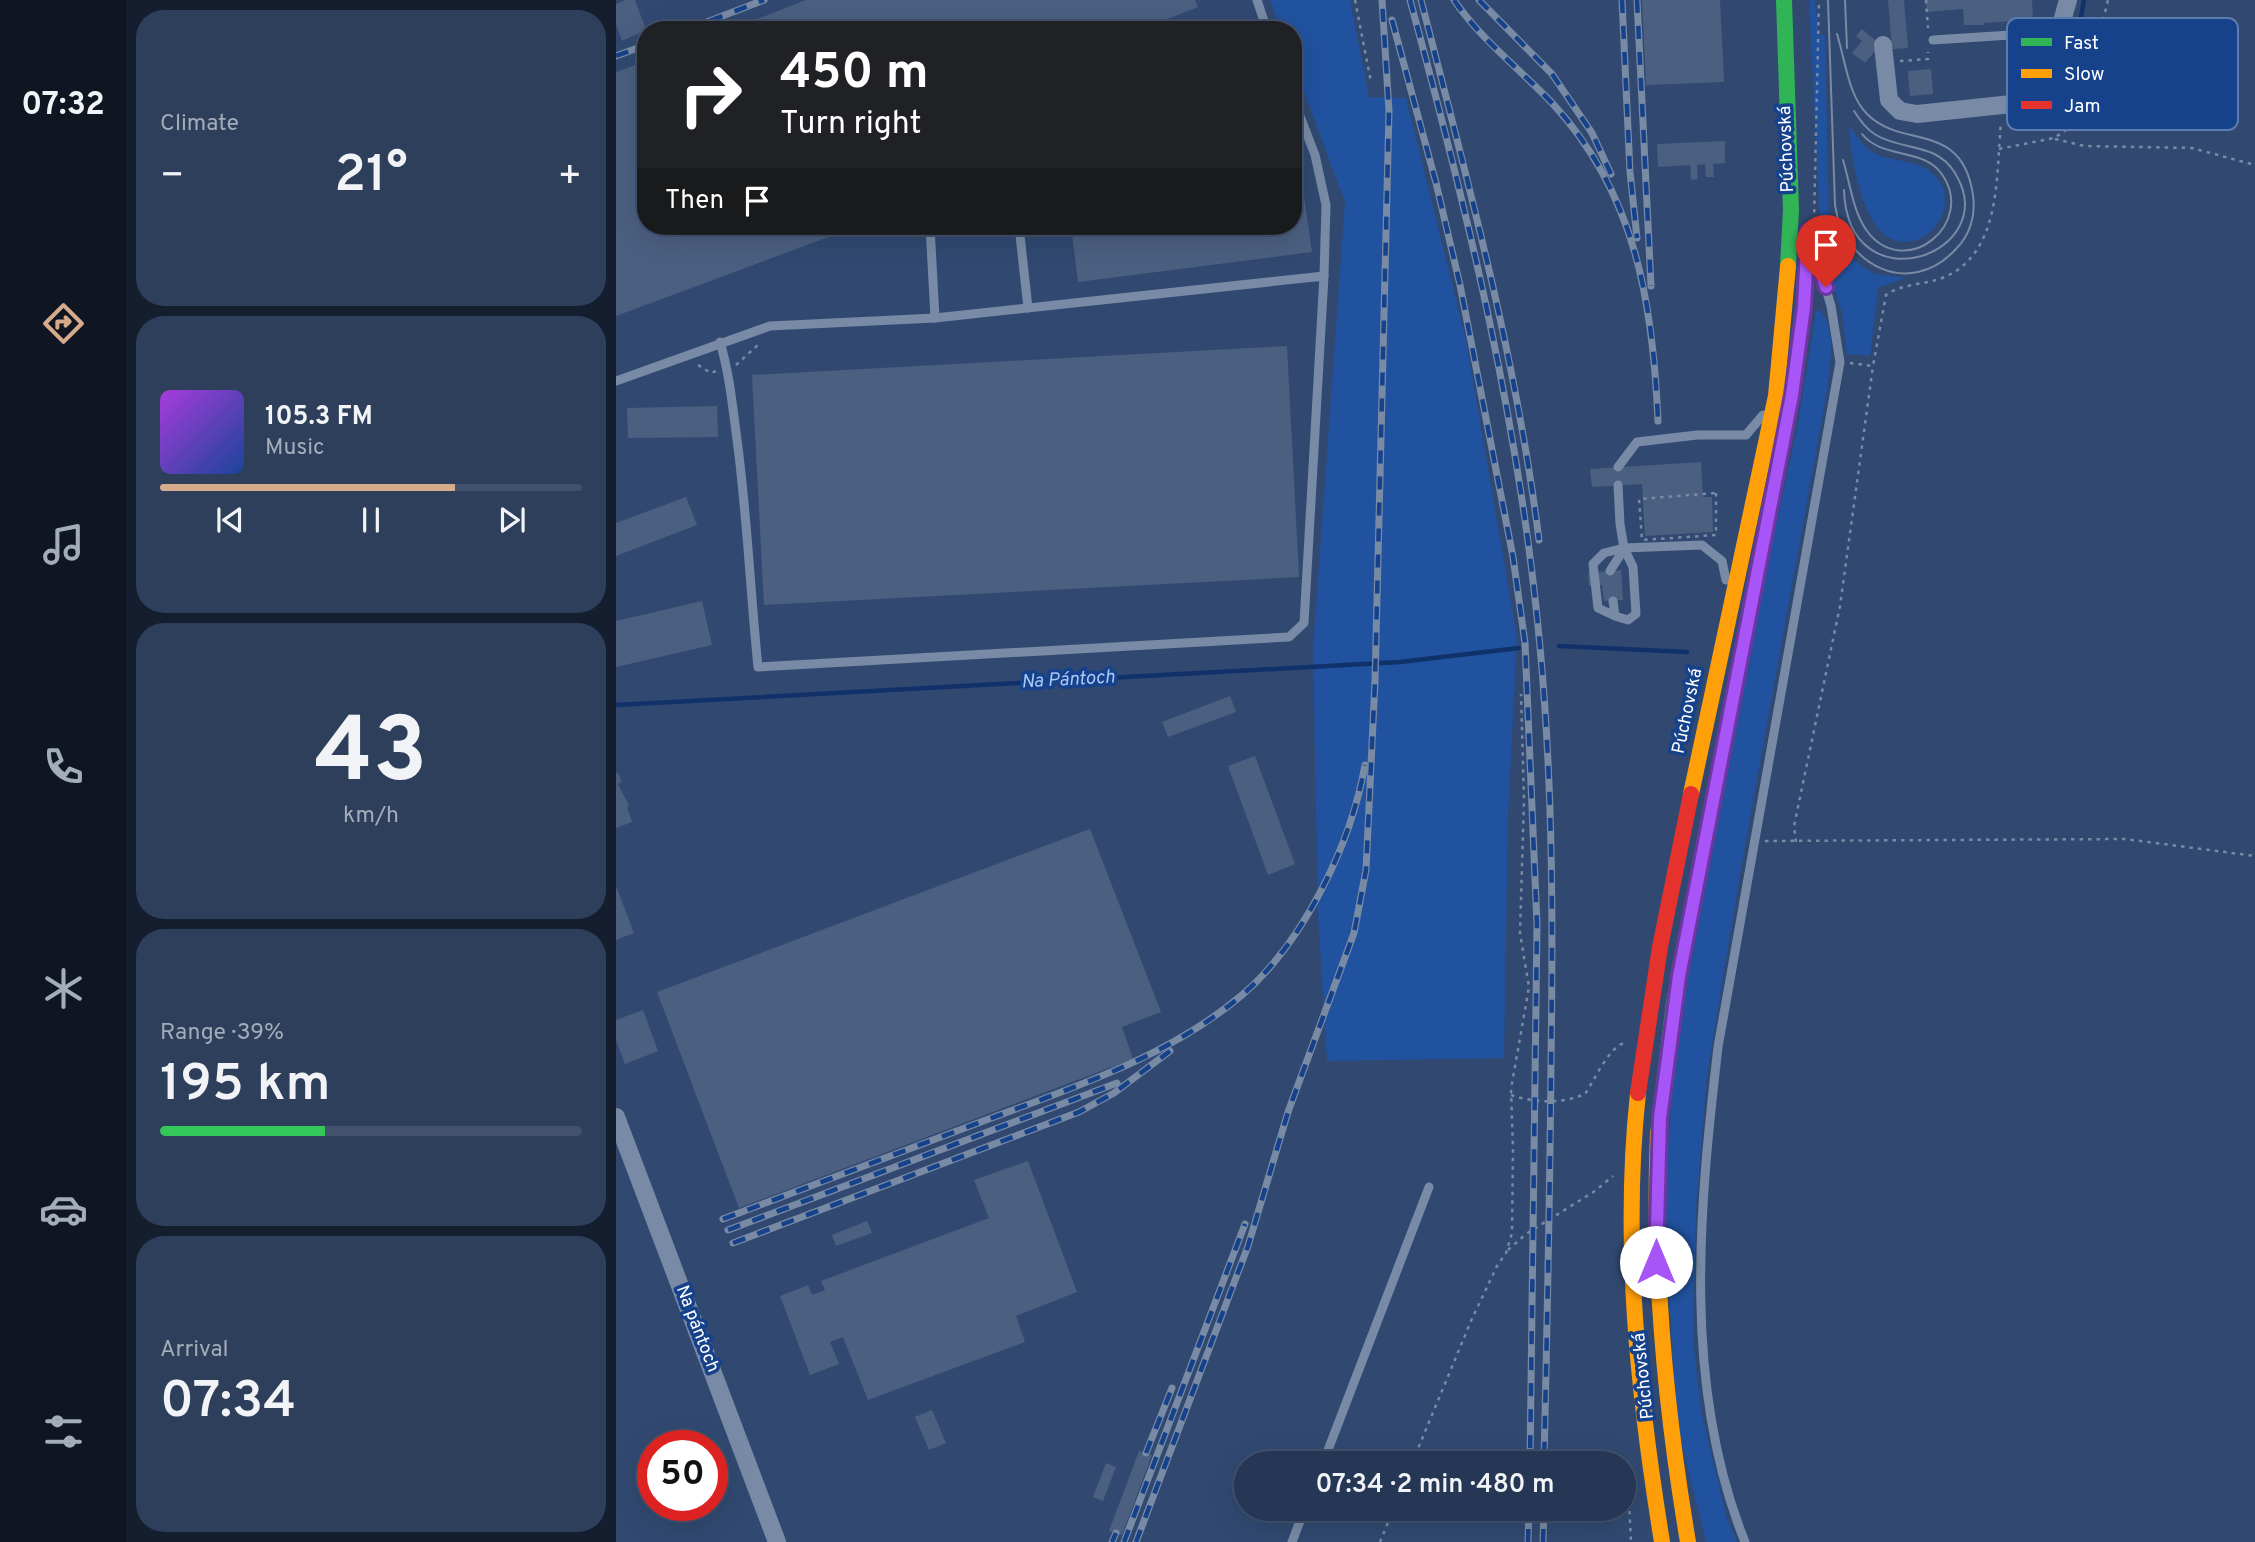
<!DOCTYPE html>
<meta charset="utf-8">
<style>
body{margin:0;font-family:Overpass,sans-serif;background:#2d3f5b;color:#f1f3f6;height:100vh;display:flex;flex-direction:column;font-size:26px;white-space:nowrap}
*{box-sizing:border-box;margin:0}
p{font-size:23px;color:#a3acb9}
.icon{flex:none;width:38px;height:38px;fill:none;stroke:currentColor;stroke-width:2;stroke-linecap:round;stroke-linejoin:round}
.map{position:relative;flex:1;overflow:hidden}
.sheet{display:flex;flex-direction:column;gap:10px;padding:10px;background:#141e2f;width:490px}
.sheet>*{flex:none}
.guide{position:absolute;left:21px;top:21px;width:665px;height:214px;border-radius:28px;box-shadow:0 7px 28px #0002,0 0 0 2px #42516c;background:#202124;color:#fff;overflow:hidden}
.speed{position:absolute;left:21px;top:1430px;display:flex;gap:14px;font-size:35px;font-weight:700;text-align:center}
.speed>*{display:grid;place-content:center;width:91px;height:91px;border-radius:50%;background:#253755;box-shadow:0 7px 28px #0002,0 0 0 2px #42516c;line-height:1}
.speed .limit{border:10px solid #d22;background:#fff;color:#111}
.pin{position:absolute;display:grid;place-items:center;width:60px;height:60px;color:#fff;margin:-72px -30px;border-radius:50% 50% 50% 0;rotate:-45deg;box-shadow:0 0 7px #0007}
.pin .icon{rotate:45deg}
.me{position:absolute;width:77px;margin:-38px;rotate:0deg;stroke-linejoin:round;filter:drop-shadow(0 0 5px #0008)}
.turn{display:flex;align-items:center;gap:24px;height:147px;padding:0 28px;font-size:32px}
.turn .icon{width:91px;height:91px;stroke-width:2.5}
.turn b{display:block;font-size:49px;line-height:60px}
.then{display:flex;align-items:center;height:66px;padding:0 28px;background:#0003;gap:14px;font-size:26px}
.big{font-size:52px;font-weight:600;line-height:1.1}
.sheet .card{flex:1;display:flex;flex-direction:column;justify-content:center;gap:10px;min-width:0;padding:0 24px;border-radius:28px;background:#2d3f5b}
.sheet .dial{align-items:center;gap:0}
.dial b{font-size:91px;line-height:1}
.song{display:flex;align-items:center;gap:21px}
.cover{width:84px;height:84px;border-radius:10px;background:linear-gradient(135deg,hsl(280 70% 55%),hsl(220 70% 35%))}
.played{height:7px;border-radius:4px;background:linear-gradient(90deg,#d6ab8b 70%,#42516c 70%)}
.keys{display:flex;justify-content:space-around;direction:ltr}
.heat{display:flex;justify-content:space-between;align-items:center;font-size:38px;direction:ltr}
.charge{height:10px;border-radius:5px;background:linear-gradient(90deg,#34c759 39%,#42516c 0)}
.trip{position:absolute;left:618px;top:1451px;width:402px;height:70px;border-radius:35px;background:#253755;box-shadow:0 7px 28px #0002,0 0 0 2px #42516c;font-weight:600;line-height:70px;text-align:center}
main{display:flex;flex:1;min-height:0}
.dock{display:flex;flex-direction:column;width:126px;justify-content:space-around;align-items:center;background:#0f1622;color:#a3acb9}
.dock .icon{width:49px;height:49px}
.dock .selected{color:#d6ab8b}
.dock b{font-size:32px;color:#f1f3f6}
.map>svg:first-child{display:block}
</style>
<main>
<nav class="dock">
<b>07:32</b>
<svg class="icon selected" aria-label="directions" viewBox="0 0 24 24"><path d="M12 3l9 9-9 9-9-9zM9 14v-3h6M13 9l2 2-2 2"/></svg>
<svg class="icon" aria-label="music" viewBox="0 0 24 24"><path d="M9 18V5l10-2v13"/><circle cx="6" cy="18" r="3"/><circle cx="16" cy="16" r="3"/></svg>
<svg class="icon" aria-label="phone" viewBox="0 0 24 24"><path d="M5 4h4l2 5-3 2q2 4 5 5l2-3 5 2v4C11 20 4 13 5 4z"/></svg>
<svg class="icon" aria-label="climate" viewBox="0 0 24 24"><path d="M12 3v18M4 7l16 10M4 17L20 7"/></svg>
<svg class="icon" aria-label="car" viewBox="0 0 24 24"><path d="M5 17H2v-5l4-1 3-4h7l3 4 3 1v5h-3M9 17h6M6 11h13"/><circle cx="7" cy="17" r="2"/><circle cx="17" cy="17" r="2"/></svg>
<svg class="icon" aria-label="filters" viewBox="0 0 24 24"><path d="M4 7h16M4 17h16"/><circle cx="9" cy="7" r="2"/><circle cx="15" cy="17" r="2"/></svg>
</nav>
<section class="sheet">
<div class="card"><p>Climate</p>
<div class="heat"><a>−</a><b class="big">21°</b><a>+</a></div>
</div>
<div class="card">
<div class="song"><i class="cover"></i><div><b>105.3 FM</b><p>Music</p></div></div>
<div class="played"></div>
<div class="keys"><svg class="icon" aria-label="previous" viewBox="0 0 24 24"><path d="M18 5L8 12l10 7zM5 5v14"/></svg><svg class="icon" aria-label="pause" viewBox="0 0 24 24"><path d="M8 5v14M16 5v14"/></svg><svg class="icon" aria-label="next" viewBox="0 0 24 24"><path d="M6 5l10 7-10 7zM19 5v14"/></svg></div>
</div>
<div class="card dial"><b>43</b><p>km/h</p></div>
<div class="card"><p>Range · 39%</p><b class="big">195 km</b><div class="charge"></div></div>
<div class="card"><p>Arrival</p><b class="big">07:34</b></div>
</section>
<div class="map">
<svg width="1639" height="1542" viewBox="0 0 1639 1542">
<rect width="100%" height="100%" fill="#314971"/>
<!-- green -->
<g fill="#21529f">
<polygon points="654,0 734,0 753,97 790,98 850,340 901,637 892,814 888,1058 711,1061 702,915 697,651 729,202 677,62 677,30 665,30"/>
<polygon points="1193,0 1199,0 1203,35 1209,35 1213,226 1235,259 1259,274 1289,278 1262,288 1254,356 1231,354 1226,313 1214,275 1204,219"/>
<path d="M1233 125C1240 135 1247 147 1258 153 1280 164 1311 158 1325 184 1341 214 1307 254 1274 238 1246 226 1234 153 1233 125Z"/>
<path d="M1200 311H1205C1221 333 1214 364 1211 390L1124 874 1091 1075 1080 1207 1077 1342 1086 1415 1111 1519 1121 1542H1090L1061 1424 1048 1206 1056 1089 1068 998 1152 561 1181 429Z"/>
</g>
<g fill="none" stroke-linecap="round" stroke-linejoin="round">
<!-- stream -->
<g stroke="#11316a" stroke-width="4.5">
<path d="M1393 120C1403 119 1412 118 1420 113 1445 98 1464 29 1468 0"/>
<polyline points="943,646 1071,652"/>
<polyline points="0,705 784,662 903,648"/>
</g>
</g>
<!-- building -->
<g fill="#4b5f80">
<polygon points="10,0 19,0 30,30 6,41 0,24 0,4"/>
<polygon points="190,0 579,0 582,7 524,30 113,30"/>
<polygon points="1026,0 1104,0 1108,82 1030,85"/>
<polygon points="1272,0 1288,0 1292,48 1276,49"/>
<polygon points="1310,0 1416,0 1417,19 1402,20 1402,23 1396,23 1396,21 1368,23 1368,25 1348,25 1347,9 1311,12"/>
<polygon points="1246,29 1259,40 1259,51 1249,63 1236,53 1246,41 1240,36"/>
<polygon points="30,61 30,226 242,226 0,316 0,72"/>
<polygon points="1315,69 1317,94 1294,96 1292,71"/>
<polygon points="677,120 696,252 462,282 455,226 677,226"/>
<polygon points="1109,141 1109,163 1097,164 1098,177 1090,177 1089,164 1081,165 1082,179 1075,180 1074,165 1042,167 1041,144"/>
<polygon points="671,346 683,577 148,605 136,375"/>
<polygon points="101,406 102,437 12,438 11,408"/>
<polygon points="1085,462 1087,497 1096,497 1097,532 1029,536 1026,484 976,487 974,469"/>
<polygon points="70,497 81,525 0,556 0,523"/>
<polygon points="1005,570 1007,600 988,601 986,585 973,586 972,573"/>
<polygon points="86,601 96,645 0,667 0,621"/>
<polygon points="614,696 620,712 552,737 546,722"/>
<polygon points="639,756 679,864 652,875 612,766"/>
<polygon points="0,773 2,773 6,782 2,784 13,806 11,807 16,822 0,828"/>
<polygon points="474,829 545,1012 506,1027 517,1059 123,1208 41,992"/>
<polygon points="0,886 18,933 0,940"/>
<polygon points="27,1010 42,1051 9,1064 0,1040 0,1020"/>
<polygon points="412,1161 461,1292 400,1316 409,1342 252,1400 227,1337 214,1342 223,1364 194,1375 164,1296 192,1285 196,1295 209,1290 205,1281 373,1218 358,1180"/>
<polygon points="251,1221 256,1233 220,1246 216,1235"/>
<polygon points="316,1410 330,1443 313,1450 299,1417"/>
<polygon points="523,1451 536,1455 506,1535 493,1531"/>
<polygon points="490,1463 500,1467 487,1501 477,1497"/>
</g>
<g fill="none" stroke-linecap="round" stroke-linejoin="round">
<!-- path -->
<g stroke="#788aa5" stroke-width="2.5" stroke-dasharray="3.5 5" stroke-linecap="butt">
<polyline points="739,0 755,82"/>
<polyline points="1310,0 1312,28"/>
<polyline points="1463,25 1483,30"/>
<polyline points="1284,61 1312,59 1312,52"/>
<polyline points="1439,139 1468,146 1576,148 1639,165"/>
<polyline points="1383,149 1438,138 1450,130 1459,115 1481,47 1492,0"/>
<polyline points="1198,221 1203,0"/>
<path d="M1234 363 1257 366 1270 295C1286 283 1312 285 1331 276 1386 250 1380 173 1385 122"/>
<polyline points="82,365 95,373 100,371"/>
<polyline points="120,365 143,344"/>
<polygon points="1100,493 1100,535 1026,540 1023,499"/>
<polyline points="1149,841 1509,839 1639,856"/>
<polyline points="1180,842 1178,826 1224,606 1257,366"/>
<path d="M895 1095C918 1103 946 1104 969 1094 978 1081 994 1045 1009 1043"/>
<polyline points="892,1250 910,1234 979,1191 997,1176"/>
<polyline points="1011,1460 1015,1542"/>
<polyline points="796,1463 855,1321 881,1266 890,1253 896,1233 897,1150 895,1089 913,987 904,933 908,799 905,694"/>
<polyline points="764,1542 778,1508"/>
</g>
<!-- lane -->
<g stroke="#788aa5" stroke-width="9">
<polyline points="641,0 651,30"/>
<polyline points="1317,40 1443,32"/>
<polyline points="677,98 699,155 710,205 708,276"/>
<polyline points="403,226 412,308"/>
<path d="M104 342C113 372 116 402 120 432 131 510 134 589 142 667L673 637 688 623 708 276 319 318"/>
<polyline points="0,381 154,326 319,318 314,226"/>
<polyline points="1002,467 1021,442 1081,435 1130,435 1147,415"/>
<polyline points="1002,485 1004,524 1008,548 1086,545 1106,561 1110,580"/>
<polyline points="994,571 1008,549"/>
<polyline points="997,601 999,616 1012,620 1020,614 1017,567 1008,548"/>
<polyline points="999,616 982,608 977,564 988,553 1008,548"/>
<polyline points="707,1463 813,1187"/>
<polyline points="676,1542 689,1508"/>
<path d="M1129 1542C1066 1386 1083 1210 1102 1047L1224 362 1215 306 1193 231"/>
</g>
<!-- street -->
<g stroke="#788aa5" stroke-width="18">
<polyline points="1267,45 1273,100 1284,111 1301,114 1396,104 1412,96 1426,75 1443,32 1452,0"/>
<polyline points="0,1117 161,1542"/>
</g>
<!-- fast -->
<g stroke="#30b455" stroke-width="16">
<polyline points="1168,0 1175,210 1172,266"/>
<polyline points="1042,1133 1058,1003 1094,817"/>
</g>
<!-- slow -->
<g stroke="#ff9f0a" stroke-width="16">
<polyline points="1075,794 1160,396 1172,266"/>
<path d="M1022 1093C1006 1242 1022 1394 1046 1542"/>
<path d="M1042 1133C1036 1271 1049 1406 1072 1542"/>
</g>
<!-- jam -->
<g stroke="#e5322d" stroke-width="16">
<polyline points="1094,817 1148,537"/>
<polyline points="1022,1093 1044,947 1075,794"/>
</g>
<!-- tram -->
<g stroke="#798aa4" stroke-width="2">
<path d="M1212 0 1219 205C1228 266 1294 299 1340 249 1354 235 1360 215 1357 195 1346 120 1287 150 1251 114 1232 95 1229 59 1221 34"/>
<polyline points="1229,0 1231,48"/>
<path d="M1227 160C1234 183 1237 212 1251 231 1289 282 1362 223 1325 173 1307 148 1266 159 1246 134"/>
<path d="M1228 190C1232 309 1389 254 1339 173 1320 142 1287 151 1260 135 1250 129 1244 120 1238 111"/>
</g>
<!-- rail casing -->
<g stroke="#798aa4" stroke-width="7">
<g id="rail">
<path d="M794 0C852 213 904 426 924 647 937 785 937 923 935 1062 934 1196 931 1329 928 1463"/>
<path d="M805 0C851 179 900 356 923 540"/>
<path d="M838 0C865 40 904 69 937 104 1020 194 1037 304 1042 421"/>
<polyline points="863,0 936,74 976,133 995,174"/>
<polyline points="1006,0 1014,172 1021,238"/>
<polyline points="1021,0 1035,286"/>
<polyline points="776,20 820,183 844,285 897,557 909,643 921,925 914,1463"/>
<polyline points="70,30 148,0"/>
<polyline points="0,56 30,45"/>
<path d="M107 1219C195 1186 282 1153 370 1120 458 1087 553 1057 626 995 688 942 735 844 749 765"/>
<polyline points="112,1230 501,1083"/>
<polyline points="117,1243 463,1112 498,1093 554,1051"/>
<polyline points="530,1453 556,1388"/>
<polyline points="496,1542 500,1533"/>
<polyline points="508,1542 629,1224"/>
<polyline points="520,1542 632,1246 672,1112 738,933 750,870 759,681 773,111 766,0"/>
<polyline points="912,1542 913,1508"/>
<polyline points="927,1542 928,1508"/>
</g>
</g>
<!-- rail -->
<use href="#rail" stroke="#16428c" stroke-width="4.5" stroke-dasharray="13" stroke-linecap="butt"/>
</g>
<g fill="none" stroke-linecap="round" stroke-linejoin="round">
<!-- route casing -->
<g stroke="#6d37a1" stroke-width="18">
<polyline id="route" points="1040,1262 1044,1118 1063,976 1176,395 1188,307 1192,231 1210,287"/>
</g>
<!-- route -->
<use href="#route" stroke="#a855f7" stroke-width="12"/>
</g>
<g text-anchor="middle" dominant-baseline="central" stroke-width="7" stroke-linejoin="round" paint-order="stroke">
<!-- street labels -->
<g font-size="18" fill="#fff" stroke="#16428c">
<text transform="translate(1171 149) rotate(-92)">Púchovská</text>
<text transform="translate(1072 711) rotate(-78)">Púchovská</text>
<text transform="translate(81 1329) rotate(69)">Na pántoch</text>
<text transform="translate(1028 1376) rotate(-96)">Púchovská</text>
</g>
<!-- water labels -->
<g font-size="19" font-style="italic" fill="#abc9f7" stroke="#16428c">
<text transform="translate(452 680) rotate(-3)">Na Pántoch</text>
</g>
</g>
<!-- legend -->
<rect x="1391" y="18" width="231" height="112" rx="10" fill="#16428c" stroke="#5c7bae" stroke-width="2"/>
<rect x="1405" y="38" width="31" height="8" fill="#30b455"/>
<rect x="1405" y="69" width="31" height="9" fill="#ff9f0a"/>
<rect x="1405" y="101" width="31" height="8" fill="#e5322d"/>
<g font-size="19" fill="#fff">
<text x="1448" y="49">Fast</text>
<text x="1448" y="80">Slow</text>
<text x="1448" y="112">Jam</text>
</g>
</svg>
<div class="speed"><div class="limit">50</div></div>
<div class="pin" style="left:1210px;top:287px;background:#d93025"><svg class="icon" aria-label="arrive" viewBox="0 0 24 24"><path d="M6 21V4h12l-3 4 3 4H6"/></svg></div>
<svg class="me" style="left:1040px;top:1262px" viewBox="-20 -20 40 40"><circle r="19" fill="#fff"/><path d="M0-13L10 11 0 6-10 11z" fill="#a855f7"/></svg>
<div class="trip">07:34 · 2 min · 480 m</div>
<div class="guide">
<div class="turn"><svg class="icon" aria-label="right" viewBox="0 0 24 24"><path d="M7 20v-9h11M14 6l5 5-5 5"/></svg><div><b>450 m</b>Turn right</div></div>
<div class="then">Then<svg class="icon" aria-label="arrive" viewBox="0 0 24 24"><path d="M6 21V4h12l-3 4 3 4H6"/></svg></div>
</div>
</div>
</main>
